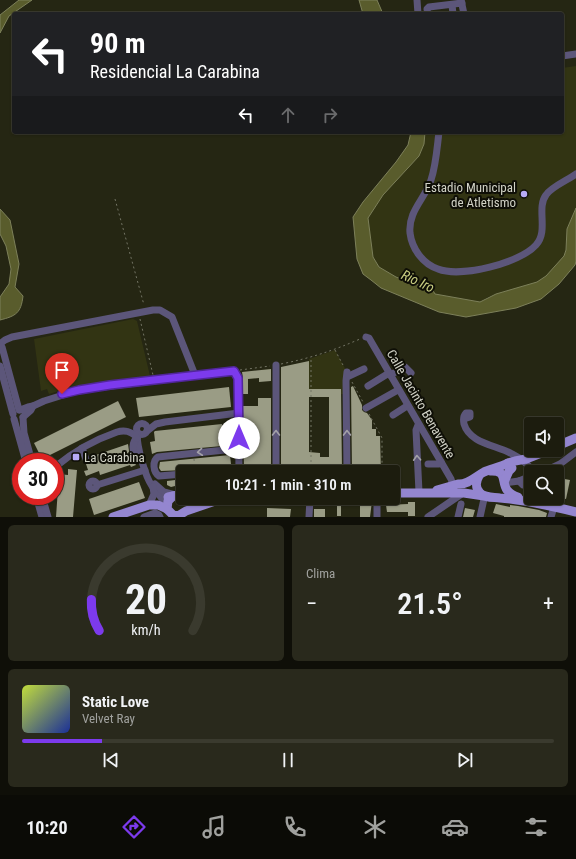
<!DOCTYPE html>
<html lang="es">
<meta charset="utf-8">
<style>
body{margin:0;font-family:"Roboto Condensed",sans-serif;background:#29291c;color:#f1f3f6;height:100vh;display:flex;flex-direction:column;font-size:15px;white-space:nowrap}
*{box-sizing:border-box;margin:0}
p{font-size:13px;color:#a0a19e}
.icon{flex:none;width:22px;height:22px;fill:none;stroke:currentColor;stroke-width:2;stroke-linecap:round;stroke-linejoin:round}
.map{position:relative;height:517px;overflow:hidden}
.panel{display:flex;flex-direction:column;gap:8px;padding:8px;background:#0f0f08;flex:1}
.panel>*{flex:none}
.hud{position:absolute;left:12px;top:12px;width:552px;height:122px;border-radius:4px;box-shadow:0 1px 3px #0004,0 0 0 1px #3a3a2e;background:#202124;color:#fff;overflow:hidden}
.tools{position:absolute;left:524px;top:417px;display:grid;gap:8px}
.tools a{display:grid;place-items:center;width:40px;height:40px;border-radius:4px;background:#1c1c0e;box-shadow:0 1px 3px #0004,0 0 0 1px #3a3a2e;font-size:20px}
.speed{position:absolute;left:12px;top:453px;display:flex;gap:8px;font-size:20px;font-weight:700;text-align:center}
.speed>*{display:grid;place-content:center;width:52px;height:52px;border-radius:50%;background:#1c1c0e;box-shadow:0 1px 3px #0004,0 0 0 1px #3a3a2e;line-height:1}
.speed .limit{border:6px solid #d22;background:#fff;color:#111}
.pin{position:absolute;display:grid;place-items:center;width:34px;height:34px;color:#fff;margin:-41px -17px;border-radius:50% 50% 50% 0;rotate:-45deg;box-shadow:0 0 4px #0007}
.pin .icon{rotate:45deg}
.me{position:absolute;width:44px;margin:-22px;rotate:0deg;stroke-linejoin:round;filter:drop-shadow(0 0 3px #0008)}
.turn{display:flex;align-items:center;gap:14px;height:84px;padding:0 12px;font-size:18px}
.turn .icon{width:52px;height:52px;stroke-width:2.5}
.turn b{display:block;font-size:28px;line-height:34px}
.lanes{display:flex;align-items:center;height:38px;padding:0 12px;background:#0003;justify-content:center;gap:20px;direction:ltr}
.lanes .off{opacity:.35}
.big{font-size:30px;font-weight:600;line-height:1.1}
.panel .widget{flex:1;display:flex;flex-direction:column;justify-content:center;gap:6px;min-width:0;padding:0 14px;border-radius:6px;background:#29291c}
.panel .dial{align-items:center;gap:0}
.dial svg{height:104px;overflow:visible;fill:none;stroke:#3a3a2e;stroke-width:7;stroke-linecap:round;text-anchor:middle}
.dial text{fill:#f1f3f6;stroke:none}
.song{display:flex;align-items:center;gap:12px}
.cover{width:48px;height:48px;border-radius:6px;background:linear-gradient(135deg,hsl(70 70% 55%),hsl(230 70% 35%))}
.played{height:4px;border-radius:2px;background:linear-gradient(90deg,#7c3aed 15%,#3a3a2e 15%)}
.keys{display:flex;justify-content:space-around;direction:ltr}
.heat{display:flex;justify-content:space-between;align-items:center;font-size:22px;direction:ltr}
.panel .tiles{flex:1;display:grid;gap:8px;grid-template-columns:1fr 1fr}
.widget:last-child{grid-column:span 2}
.trip{position:absolute;left:176px;top:465px;width:224px;height:40px;border-radius:4px;background:#1c1c0e;box-shadow:0 1px 3px #0004,0 0 0 1px #3a3a2e;font-weight:600;line-height:40px;text-align:center}
.tabs{display:flex;height:64px;justify-content:space-around;align-items:center;background:#0b0b06;color:#a0a19e}
.tabs .icon{width:28px;height:28px}
.tabs .current{color:#7c3aed}
.tabs b{font-size:18px;color:#f1f3f6}
.map>svg:first-child{display:block}
</style>
<div class="map">
<svg width="576" height="517" viewBox="0 0 576 517">
<rect width="100%" height="100%" fill="#252613"/>
<!-- green -->
<g fill="#323413">
<polygon points="576,66 576,208 567,229 566,250 564,256 546,276 537,282 488,297 480,302 435,294 431,287 413,284 396,277 379,267 373,257 368,218 383,195 419,156 424,144 425,132 562,132 562,68"/>
<path d="M133 319 137 321 150 376C115 380 82 383 49 394L47 389 41 391 34 339Z"/>
<polygon points="335,350 347,372 346,394 311,395 308,391 309,359"/>
</g>
<!-- water -->
<g fill="#595c2c" stroke="#7d805a">
<polygon points="19,0 32,0 9,16 0,33 0,15"/>
<polygon points="359,0 377,0 383,14 363,14"/>
<polygon points="411,132 425,132 424,144 419,156 383,195 368,218 373,257 379,267 396,277 413,284 431,287 435,294 480,302 496,294 537,282 546,276 564,256 566,250 567,229 576,208 576,261 575,265 559,284 541,299 516,308 466,317 439,312 381,288 371,280 363,274 357,259 353,217 363,202 396,162 408,145"/>
<path d="M0 209 10 220 19 264 15 287 23 296C21 313 16 316 0 320V297L9 284 11 269 6 246 0 234Z"/>
</g>
<!-- building -->
<g fill="#9a9c85" fill-rule="evenodd">
<path d="M309 361V389H341L342 472H281V367ZM309 397H329V457H320V453L309 452Z"/>
<polygon points="271,369 271,381 259,382 259,378 248,379 248,394 243,394 243,378 242,372"/>
<polygon points="353,386 362,405 362,410 364,412 367,413 372,420 372,429 376,429 376,436 380,436 381,472 352,472 351,387"/>
<polygon points="229,387 231,407 139,417 136,398"/>
<polygon points="258,398 271,398 271,472 244,472 243,406 258,406"/>
<polygon points="118,401 126,417 42,459 34,443"/>
<polygon points="222,424 223,434 231,433 233,445 157,452 152,454 150,442 155,441 154,432 155,431"/>
<polygon points="128,444 130,458 134,462 136,465 131,467 130,465 100,475 99,471 86,476 84,471 88,470 86,464 90,462 90,457"/>
<polygon points="230,455 231,464 186,470 161,471 159,468 160,462"/>
<polygon points="68,469 77,470 73,517 56,517 59,474 68,475"/>
<polygon points="559,478 570,480 566,499 557,497"/>
<polygon points="183,479 183,487 176,488 175,486 171,487 167,485 167,481"/>
<polygon points="139,482 145,498 94,515 89,499"/>
<polygon points="337,500 372,501 370,517 360,517 360,506 341,506 341,516 337,516"/>
<polygon points="408,502 415,502 415,516 408,516 408,512 387,512 386,505 408,504"/>
<polygon points="496,504 510,507 510,505 518,506 539,510 547,513 546,517 504,517 504,516 493,513"/>
<polygon points="267,508 291,509 290,517 267,517"/>
<polygon points="465,508 475,510 473,517 463,517"/>
<rect x="314" y="509" width="11" height="8"/>
</g>
<g fill="none" stroke-linecap="round" stroke-linejoin="round">
<!-- path -->
<g stroke="#737464" stroke-width="1" stroke-dasharray="2 3" stroke-linecap="butt">
<polyline points="115,199 144,305"/>
<polyline points="140,319 153,375"/>
<polyline points="335,350 344,367"/>
<path d="M281 364C311 358 332 351 360 339"/>
<polyline points="240,370 270,366"/>
<polyline points="352,382 363,402"/>
<polyline points="369,414 382,438 382,472"/>
<polyline points="194,459 195,472"/>
<polyline points="311,472 311,358"/>
</g>
<!-- minor -->
<g stroke="#5c567a" stroke-width="7">
<polyline points="417,0 418,14"/>
<polyline points="461,0 464,14"/>
<polyline points="452,5 453,14"/>
<polyline points="428,14 427,9 429,7 462,3"/>
<polyline points="562,56 576,54"/>
<path d="M439 132C437 148 436 165 431 180 425 199 408 211 410 233 412 249 423 264 438 269 461 278 520 263 536 245 549 231 536 208 546 195 551 187 568 180 576 174"/>
<polyline points="366,337 369,338 451,479 453,485"/>
<polyline points="1,343 5,340 12,337 153,310 160,310 172,317 195,375"/>
<polyline points="2,347 19,410"/>
<polyline points="0,366 13,414"/>
<polyline points="347,372 346,381 347,472"/>
<polyline points="390,375 405,367 411,373"/>
<polyline points="349,376 364,369"/>
<polyline points="368,386 389,373"/>
<polyline points="33,406 44,401 79,390 234,371 238,378 239,472"/>
<polyline points="366,408 398,390"/>
<polyline points="20,410 28,407 33,406 31,410 23,417"/>
<polyline points="393,415 407,406"/>
<polyline points="23,418 24,433 32,462"/>
<polyline points="14,419 26,462"/>
<path d="M464 419 470 417V413H466C463 416 463 419 464 424 470 444 497 445 512 454 520 458 529 465 533 472"/>
<circle cx="142" cy="429" r="5.5"/>
<polyline points="418,425 416,430 419,492"/>
<polyline points="147,431 156,424 165,422 239,413"/>
<path d="M137 434C137 447 145 476 152 486 157 493 163 499 167 506"/>
<polyline points="82,448 86,459"/>
<path d="M135 457C133 450 131 443 137 438"/>
<polyline points="428,464 439,464 441,462"/>
<path d="M55 467C73 452 94 440 117 432 124 430 132 431 137 438"/>
<polyline points="202,472 230,469 233,472"/>
<polyline points="276,472 276,365"/>
<polyline points="543,472 560,464 576,452"/>
<path d="M183 474 159 476C153 472 152 461 158 457L225 450H239"/>
<circle cx="93" cy="485" r="4"/>
<polyline points="519,481 523,485 531,486"/>
<polyline points="505,483 519,481 531,476"/>
<polyline points="155,484 164,492 175,495"/>
<polyline points="97,485 145,470"/>
<polyline points="36,496 42,517"/>
<polyline points="42,496 48,517"/>
<polyline points="377,498 377,517"/>
<polyline points="150,503 154,494 153,487"/>
<polyline points="144,517 155,513 159,515 160,517"/>
<polyline points="309,517 310,498"/>
<polyline points="428,517 463,493"/>
<polyline points="458,517 461,504"/>
<polyline points="480,517 484,499 486,496"/>
<polyline points="551,517 554,507"/>
</g>
<!-- major -->
<g stroke="#9486d0" stroke-width="9">
<polyline points="557,446 576,438"/>
<polyline points="526,459 549,450"/>
<path d="M490 471C508 470 501 482 507 490 510 494 514 496 518 497"/>
<path d="M479 476C476 481 475 488 480 493 485 498 493 497 500 498 526 500 551 506 576 512"/>
<polyline points="505,480 509,471 512,468"/>
<path d="M437 490 458 484C468 485 476 476 484 472 491 469 500 467 508 463"/>
<polyline points="393,493 464,493 484,496"/>
<polyline points="173,496 168,501 167,509 173,515 178,516 186,511 224,498"/>
<polyline points="168,497 178,495 183,497"/>
<polyline points="113,517 149,505 158,505 167,509"/>
</g>
<!-- major-bridge -->
<polyline stroke="#9486d0" stroke-width="9" points="508,463 515,461 526,459"/>
</g>
<!-- one-way arrows -->
<defs><path id="oneway-chevron" d="M-2-3.5L2.5 0L-2 3.5" fill="none" stroke-width="1.6" stroke-linecap="round" stroke-linejoin="round"/></defs>
<g stroke="#a3a1a8">
<use href="#oneway-chevron" transform="translate(276 433) rotate(-90)"/>
<use href="#oneway-chevron" transform="translate(347 433) rotate(-91)"/>
<use href="#oneway-chevron" transform="translate(200 452) rotate(174)"/>
<use href="#oneway-chevron" transform="translate(417 458) rotate(-93)"/>
</g>
<g fill="none" stroke-linecap="round" stroke-linejoin="round">
<!-- route casing -->
<g stroke="#51269a" stroke-width="10">
<polyline id="route" points="62,394 79,390 110,385 234,371 238,378 239,438"/>
</g>
<!-- route -->
<use href="#route" stroke="#7c3aed" stroke-width="7"/>
</g>
<!-- markers -->
<g fill="#b8abf7" stroke="#0e0e06" stroke-width="1.5">
<circle cx="524" cy="194" r="4"/>
<rect x="72" y="453" width="8" height="8" rx="2"/>
</g>
<g text-anchor="middle" dominant-baseline="central" stroke-width="4" stroke-linejoin="round" paint-order="stroke">
<!-- poi labels -->
<g font-size="13" fill="#d2d3c7" stroke="#0e0e06" text-anchor="end">
<text x="516" y="187">Estadio Municipal<tspan x="516" dy="15">de Atletismo</tspan></text>
<text x="84" y="457" text-anchor="start">La Carabina</text>
</g>
<!-- street labels -->
<g font-size="13" fill="#d2d3c7" stroke="#0e0e06">
<text transform="translate(421 404) rotate(60)">Calle Jacinto Benavente</text>
</g>
<!-- water labels -->
<g font-size="14" font-style="italic" fill="#c7cc80" stroke="#0e0e06">
<text transform="translate(418 281) rotate(25)">Rio Iro</text>
</g>
</g>
</svg>
<div class="tools">
<a><svg class="icon" aria-label="sound" viewBox="0 0 24 24"><path d="M4 9h4l5-4v14l-5-4H4zM17 9q2 3 0 6"/></svg></a>
<a><svg class="icon" aria-label="search" viewBox="0 0 24 24"><circle cx="10" cy="10" r="6"/><path d="M15 15l6 6"/></svg></a>
</div>
<div class="speed"><div class="limit">30</div></div>
<div class="pin" style="left:62px;top:394px;background:#d93025"><svg class="icon" aria-label="arrive" viewBox="0 0 24 24"><path d="M6 21V4h12l-3 4 3 4H6"/></svg></div>
<svg class="me" style="left:239px;top:438px" viewBox="-20 -20 40 40"><circle r="19" fill="#fff"/><path d="M0-13L10 11 0 6-10 11z" fill="#7c3aed"/></svg>
<div class="trip">10:21 · 1 min · 310 m</div>
<div class="hud">
<div class="turn"><svg class="icon" aria-label="left" viewBox="0 0 24 24"><path d="M17 20v-9H6M10 6l-5 5 5 5"/></svg><div><b>90 m</b>Residencial La Carabina</div></div>
<div class="lanes"><svg class="icon" aria-label="left" viewBox="0 0 24 24"><path d="M17 20v-9H6M10 6l-5 5 5 5"/></svg><svg class="icon off" aria-label="ahead" viewBox="0 0 24 24"><path d="M12 20V5M6 11l6-6 6 6"/></svg><svg class="icon off" aria-label="right" viewBox="0 0 24 24"><path d="M7 20v-9h11M14 6l5 5-5 5"/></svg></div>
</div>
</div>
<section class="panel">
<div class="tiles">
<div class="widget dial"><svg viewBox="0 0 100 80">
<path d="M14 69A42 42 0 1 1 86 69"/>
<path d="M14 69A42 42 0 0 1 8 45" stroke="#7c3aed"/>
<text x="50" y="56" font-size="32" font-weight="700">20</text>
<text x="50" y="72" font-size="11">km/h</text>
</svg></div>
<div class="widget"><p>Clima</p>
<div class="heat"><a>−</a><b class="big">21.5°</b><a>+</a></div>
</div>
<div class="widget">
<div class="song"><i class="cover"></i><div><b>Static Love</b><p>Velvet Ray</p></div></div>
<div class="played"></div>
<div class="keys"><svg class="icon" aria-label="previous" viewBox="0 0 24 24"><path d="M18 5L8 12l10 7zM5 5v14"/></svg><svg class="icon" aria-label="pause" viewBox="0 0 24 24"><path d="M8 5v14M16 5v14"/></svg><svg class="icon" aria-label="next" viewBox="0 0 24 24"><path d="M6 5l10 7-10 7zM19 5v14"/></svg></div>
</div>
</div>
</section>
<nav class="tabs">
<b>10:20</b>
<svg class="icon current" aria-label="directions" viewBox="0 0 24 24"><path d="M12 3l9 9-9 9-9-9zM9 14v-3h6M13 9l2 2-2 2"/></svg>
<svg class="icon" aria-label="music" viewBox="0 0 24 24"><path d="M9 18V5l10-2v13"/><circle cx="6" cy="18" r="3"/><circle cx="16" cy="16" r="3"/></svg>
<svg class="icon" aria-label="phone" viewBox="0 0 24 24"><path d="M5 4h4l2 5-3 2q2 4 5 5l2-3 5 2v4C11 20 4 13 5 4z"/></svg>
<svg class="icon" aria-label="climate" viewBox="0 0 24 24"><path d="M12 3v18M4 7l16 10M4 17L20 7"/></svg>
<svg class="icon" aria-label="car" viewBox="0 0 24 24"><path d="M5 17H2v-5l4-1 3-4h7l3 4 3 1v5h-3M9 17h6M6 11h13"/><circle cx="7" cy="17" r="2"/><circle cx="17" cy="17" r="2"/></svg>
<svg class="icon" aria-label="filters" viewBox="0 0 24 24"><path d="M4 7h16M4 17h16"/><circle cx="9" cy="7" r="2"/><circle cx="15" cy="17" r="2"/></svg>
</nav>
